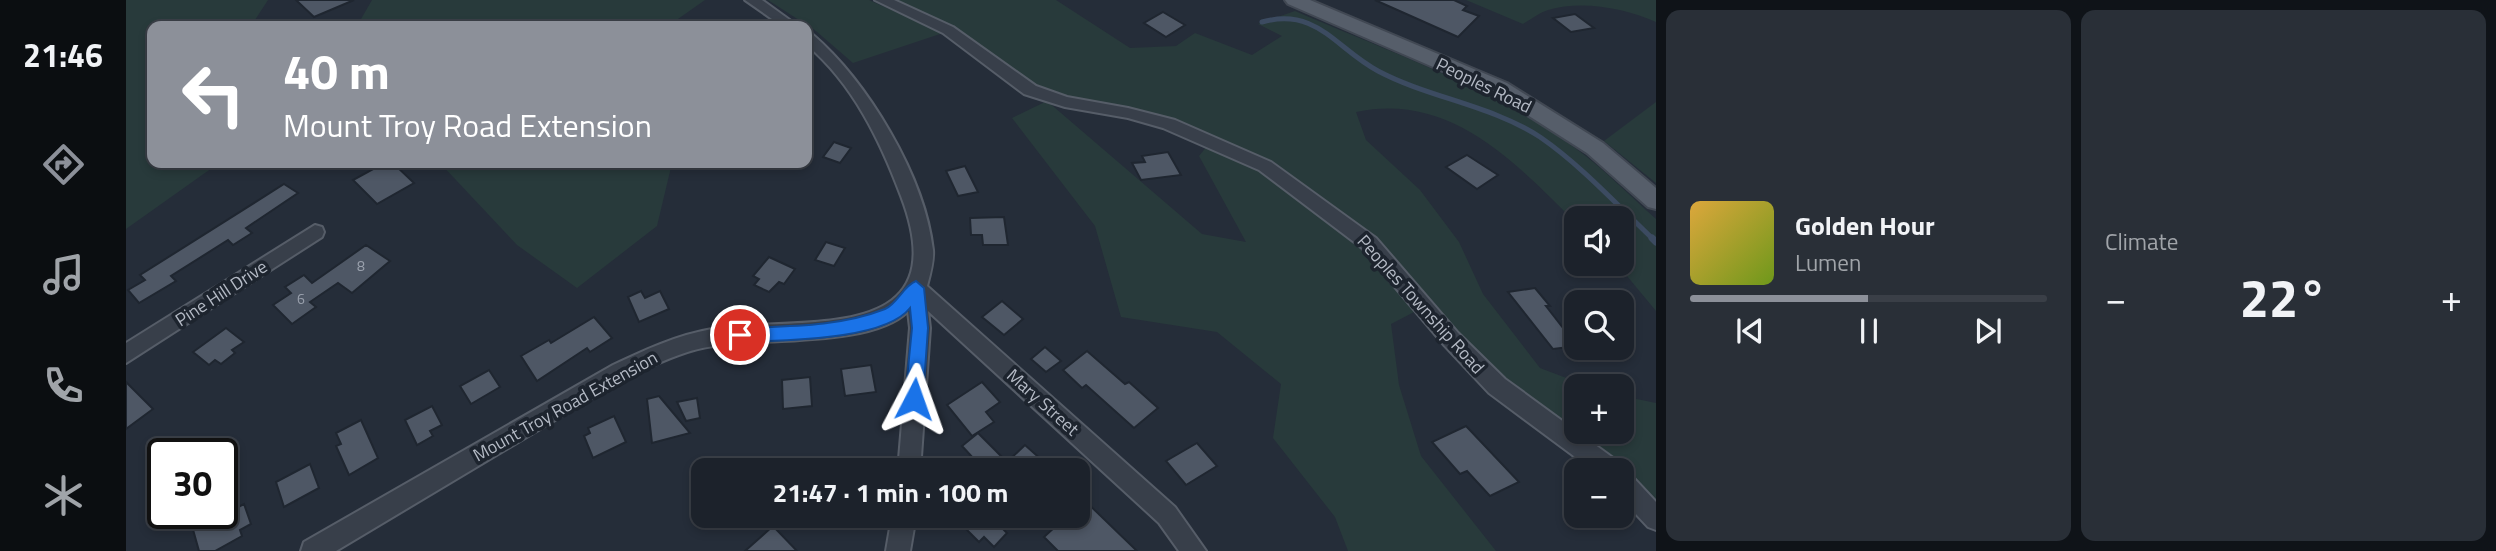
<!DOCTYPE html>
<meta charset="utf-8">
<style>
body{margin:0;font-family:"Titillium Web",sans-serif;background:#292f37;color:#f1f3f6;height:100vh;display:flex;flex-direction:column;font-size:26px;white-space:nowrap}
*{box-sizing:border-box;margin:0}
p{font-size:23px;color:#a0a4a9}
.icon{flex:none;width:38px;height:38px;fill:none;stroke:currentColor;stroke-width:2;stroke-linecap:round;stroke-linejoin:round}
.map{position:relative;flex:1;overflow:hidden}
.panel{display:flex;flex-direction:column;gap:10px;padding:10px;background:#0f1318;width:840px}
.panel>*{flex:none}
.banner{position:absolute;left:21px;top:21px;width:665px;height:147px;border-radius:14px;box-shadow:0 4px 10px #0003,0 0 0 2px #3a3f47;background:#8c9099;color:#fff;overflow:hidden}
.controls{position:absolute;left:1438px;top:206px;display:grid;gap:14px}
.controls a{display:grid;place-items:center;width:70px;height:70px;border-radius:14px;background:#1c222b;box-shadow:0 4px 10px #0003,0 0 0 2px #3a3f47;font-size:35px}
.speed{position:absolute;left:21px;top:438px;display:flex;gap:14px;font-size:35px;font-weight:700;text-align:center}
.speed>*{display:grid;place-content:center;width:91px;height:91px;border-radius:50%;background:#1c222b;box-shadow:0 4px 10px #0003,0 0 0 2px #3a3f47;line-height:1}
.speed .limit{border:4px solid #111;border-radius:10px;background:#fff;color:#111}
.pin{position:absolute;display:grid;place-items:center;width:60px;height:60px;color:#fff;margin:-30px;border:4px solid #fff;border-radius:50%;box-shadow:0 2px 7px #0007}
.me{position:absolute;width:77px;margin:-38px;rotate:4deg;stroke-linejoin:round;filter:drop-shadow(0 0 5px #0008)}
.turn{display:flex;align-items:center;gap:24px;height:147px;padding:0 21px;font-size:32px}
.turn .icon{width:91px;height:91px;stroke-width:2.5}
.turn b{display:block;font-size:49px;line-height:60px}
.big{font-size:52px;font-weight:700;line-height:1.1}
.panel .card{flex:1;display:flex;flex-direction:column;justify-content:center;gap:10px;min-width:0;padding:0 24px;border-radius:14px;background:#292f37}
.song{display:flex;align-items:center;gap:21px}
.cover{width:84px;height:84px;border-radius:10px;background:linear-gradient(135deg,hsl(40 70% 55%),hsl(80 70% 35%))}
.played{height:7px;border-radius:4px;background:linear-gradient(90deg,#8c9099 50%,#3a3f47 50%)}
.keys{display:flex;justify-content:space-around;direction:ltr}
.heat{display:flex;justify-content:space-between;align-items:center;font-size:38px;direction:ltr}
.panel .tiles{flex:1;display:grid;gap:10px;grid-template-columns:repeat(2,1fr)}
.trip{position:absolute;left:565px;top:458px;width:399px;height:70px;border-radius:14px;background:#1c222b;box-shadow:0 4px 10px #0003,0 0 0 2px #3a3f47;font-weight:700;line-height:70px;text-align:center}
main{display:flex;flex:1;min-height:0}
.menu{display:flex;flex-direction:column;width:126px;justify-content:space-around;align-items:center;background:#0b0e11;color:#a0a4a9}
.menu .icon{width:49px;height:49px}
.menu .active{color:#8c9099}
.menu b{font-size:32px;color:#f1f3f6}
.map>svg:first-child{display:block}
</style>
<main>
<nav class="menu">
<b>21:46</b>
<svg class="icon active" aria-label="directions" viewBox="0 0 24 24"><path d="M12 3l9 9-9 9-9-9zM9 14v-3h6M13 9l2 2-2 2"/></svg>
<svg class="icon" aria-label="music" viewBox="0 0 24 24"><path d="M9 18V5l10-2v13"/><circle cx="6" cy="18" r="3"/><circle cx="16" cy="16" r="3"/></svg>
<svg class="icon" aria-label="phone" viewBox="0 0 24 24"><path d="M5 4h4l2 5-3 2q2 4 5 5l2-3 5 2v4C11 20 4 13 5 4z"/></svg>
<svg class="icon" aria-label="climate" viewBox="0 0 24 24"><path d="M12 3v18M4 7l16 10M4 17L20 7"/></svg>
</nav>
<div class="map">
<svg width="1530" height="551" viewBox="0 0 1530 551">
<rect width="100%" height="100%" fill="#252d39"/>
<!-- green -->
<g fill="#283a3b">
<polygon points="0,0 142,0 125,26 26,26 26,163 93,163 0,229"/>
<polygon points="246,0 579,0 542,26 231,26"/>
<polygon points="642,0 743,0 817,33 727,63 690,31"/>
<path d="M767 0H930L1004 48 1050 46 1069 33 1126 55 1156 36 1132 24 1169 11C1264 52 1365 87 1449 148 1478 169 1503 195 1530 219V311L1491 264H1496V219H1451V224C1390 163 1325 92 1230 112L1240 140 1294 190 1333 242 1357 294 1414 368 1464 387H1451V432H1496V396L1530 403V512L1496 471 1371 377 1241 233 1138 162 1015 110 940 98 917 90 893 77 850 43 814 21Z"/>
<path d="M1340 0H1530V22C1498 8 1456 0 1422 10 1413 13 1405 19 1397 24Z"/>
<path d="M921 101 1076 234 1120 242 1073 156 1082 145C1137 172 1191 203 1236 244 1257 263 1274 289 1292 310L1265 324 1273 385 1295 456 1370 551H1222L1209 517 1147 438 1155 384 1091 332 995 317 969 226 886 118Z"/>
<polygon points="1530,102 1530,183 1478,141"/>
<polygon points="314,163 546,163 531,226 451,288 391,245"/>
</g>
<g fill="none" stroke-linecap="round" stroke-linejoin="round">
<!-- stream-far1 -->
<path stroke="#3c4b61" stroke-width="5" d="M1136 22C1191 7 1209 48 1252 71 1303 98 1365 105 1414 137 1456 166 1491 205 1528 240"/>
<!-- stream -->
<polyline stroke="#3c4b61" stroke-width="7" points="1526,238 1530,242"/>
</g>
<!-- building -->
<g fill="#4e5765" stroke="#1f2630" stroke-width="2">
<polygon points="170,0 228,0 188,17"/>
<polygon points="1249,0 1328,0 1341,6 1337,10 1353,16 1332,37"/>
<polygon points="1037,12 1059,25 1040,37 1018,23"/>
<polygon points="1449,14 1468,28 1445,32 1427,18"/>
<polygon points="708,142 725,148 714,163 697,157"/>
<polygon points="1042,152 1055,175 1015,180 1006,163 1019,162 1016,156"/>
<polygon points="1341,155 1372,175 1351,189 1320,167"/>
<polygon points="258,163 267,163 288,183 251,204 227,180"/>
<polygon points="839,166 852,192 832,196 820,171"/>
<polygon points="158,184 172,193 120,228 126,233 107,245 102,240 45,276 50,281 13,303 2,290 19,280 14,275"/>
<polygon points="878,217 882,245 857,245 856,235 845,235 844,218"/>
<polygon points="700,242 719,248 708,266 689,260"/>
<polygon points="240,245 264,261 226,293 212,283 184,302 190,307 166,324 147,305 165,293 159,287 178,275 186,283"/>
<polygon points="643,257 669,269 658,284 653,282 643,292 628,285 633,279 627,276"/>
<polygon points="1409,288 1424,306 1420,306 1451,346 1427,349 1382,292"/>
<polygon points="515,291 519,298 534,291 543,309 513,322 502,297"/>
<polygon points="876,301 897,319 878,335 856,317"/>
<polygon points="468,317 486,338 464,352 461,348 411,381 395,356 423,340 425,343"/>
<polygon points="100,328 118,342 106,350 109,353 95,364 89,360 83,365 67,352"/>
<polygon points="919,347 935,361 920,372 905,359"/>
<polygon points="961,351 999,384 1003,382 1032,408 1008,428 960,385 956,388 937,370"/>
<polygon points="745,365 750,392 719,396 715,369"/>
<polygon points="363,370 374,387 345,404 334,386"/>
<polygon points="684,377 686,406 657,409 656,380"/>
<polygon points="0,382 27,409 0,429"/>
<polygon points="856,382 874,402 860,412 868,422 846,436 821,405"/>
<polygon points="533,396 538,402 564,433 526,443 521,399"/>
<polygon points="571,398 574,418 560,421 551,402"/>
<polygon points="306,406 316,425 304,431 307,436 291,445 279,420"/>
<polygon points="488,416 500,442 467,458 458,436 464,433 462,428"/>
<polygon points="235,420 252,458 223,475 210,446 215,444 210,433"/>
<polygon points="1340,426 1393,482 1364,496 1341,471 1334,474 1306,442"/>
<polygon points="852,433 881,462 899,445 928,471 859,471 836,446"/>
<polygon points="1071,443 1091,466 1060,485 1040,461"/>
<polygon points="184,464 193,488 158,507 150,482"/>
<polygon points="952,494 1011,551 932,551 918,537 930,526 920,516 952,516"/>
<polygon points="118,504 125,524 114,530 116,536 89,551 73,551 66,526 89,513 96,513 100,507 102,513"/>
<polygon points="827,516 864,516 881,533 868,547 858,537 853,542"/>
<polygon points="647,526 671,551 619,551"/>
</g>
<g fill="none" stroke-linecap="round" stroke-linejoin="round">
<!-- minor casing -->
<g stroke="#565d68" stroke-width="4">
<g id="minor">
<polygon points="619,0 636,0 672,26 656,26"/>
<polygon points="749,0 768,0 827,27 910,86 941,97 1002,108 1049,120 1145,162 1250,238 1332,333 1379,379 1494,463 1497,472 1504,474 1530,502 1530,530 1522,527 1496,499 1496,471 1468,471 1363,393 1318,345 1236,248 1133,170 1037,128 1002,118 939,107 898,94 817,33"/>
<path d="M681 33 686 34C741 81 799 176 807 250 808 261 804 275 801 286L1049 507 1080 551H1053L1033 523 802 311 804 328 794 471H772L784 328 782 311C747 347 637 338 588 346 557 350 529 365 501 377L210 551H175L178 542 487 365C519 350 551 335 586 329 677 315 833 348 775 196 754 140 727 84 681 45Z"/>
<polygon points="189,225 196,227 198,232 196,237 0,363 0,343"/>
<polygon points="766,516 790,516 784,551 760,551"/>
</g>
</g>
<!-- major casing -->
<g stroke="#414853" stroke-width="4">
<polygon id="major" points="1159,0 1184,0 1381,83 1477,143 1530,188 1530,209 1522,207 1461,153 1367,93 1162,4"/>
</g>
<!-- minor -->
<use href="#minor" fill="#383f4a" fill-rule="evenodd"/>
<!-- major -->
<use href="#major" fill="#565e6a" fill-rule="evenodd"/>
</g>
<!-- route -->
<path fill="#1a73e8" stroke="#114b97" stroke-width="2" d="M790 281 798 288 802 328 797 399 795 405 788 407 782 405 779 399 786 328 784 308C758 341 655 340 614 342L608 340 606 335 608 331 614 328C663 326 713 327 759 309 772 303 777 286 790 281Z"/>
<g text-anchor="middle" dominant-baseline="central" stroke-width="7" stroke-linejoin="round" paint-order="stroke">
<!-- number labels -->
<g font-size="14" fill="#9aa1ad">
<text x="235" y="265">8</text>
<text x="175" y="298">6</text>
</g>
<!-- street labels -->
<g font-size="18" fill="#b4bac5" stroke="#1d242e">
<text transform="translate(1358 85) rotate(26)">Peoples Road</text>
<text transform="translate(95 293) rotate(-33)">Pine Hill Drive</text>
<text transform="translate(1295 304) rotate(48)">Peoples Township Road</text>
<text transform="translate(917 402) rotate(42)">Mary Street</text>
<text transform="translate(439 406) rotate(-29)">Mount Troy Road Extension</text>
</g>
</g>
</svg>
<div class="controls">
<a><svg class="icon" aria-label="sound" viewBox="0 0 24 24"><path d="M4 9h4l5-4v14l-5-4H4zM17 9q2 3 0 6"/></svg></a>
<a><svg class="icon" aria-label="search" viewBox="0 0 24 24"><circle cx="10" cy="10" r="6"/><path d="M15 15l6 6"/></svg></a>
<a>+</a>
<a>−</a>
</div>
<div class="speed"><div class="limit">30</div></div>
<div class="pin" style="left:614px;top:335px;background:#d93025"><svg class="icon" aria-label="arrive" viewBox="0 0 24 24"><path d="M6 21V4h12l-3 4 3 4H6"/></svg></div>
<svg class="me" style="left:788px;top:399px" viewBox="-20 -20 40 40"><path d="M0-17L14 15 0 8-14 15z" fill="#1a73e8" stroke="#fff" stroke-width="4"/></svg>
<div class="trip">21:47 · 1 min · 100 m</div>
<div class="banner">
<div class="turn"><svg class="icon" aria-label="left" viewBox="0 0 24 24"><path d="M17 20v-9H6M10 6l-5 5 5 5"/></svg><div><b>40 m</b>Mount Troy Road Extension</div></div>
</div>
</div>
<section class="panel">
<div class="tiles">
<div class="card">
<div class="song"><i class="cover"></i><div><b>Golden Hour</b><p>Lumen</p></div></div>
<div class="played"></div>
<div class="keys"><svg class="icon" aria-label="previous" viewBox="0 0 24 24"><path d="M18 5L8 12l10 7zM5 5v14"/></svg><svg class="icon" aria-label="pause" viewBox="0 0 24 24"><path d="M8 5v14M16 5v14"/></svg><svg class="icon" aria-label="next" viewBox="0 0 24 24"><path d="M6 5l10 7-10 7zM19 5v14"/></svg></div>
</div>
<div class="card"><p>Climate</p>
<div class="heat"><a>−</a><b class="big">22°</b><a>+</a></div>
</div>
</div>
</section>
</main>
